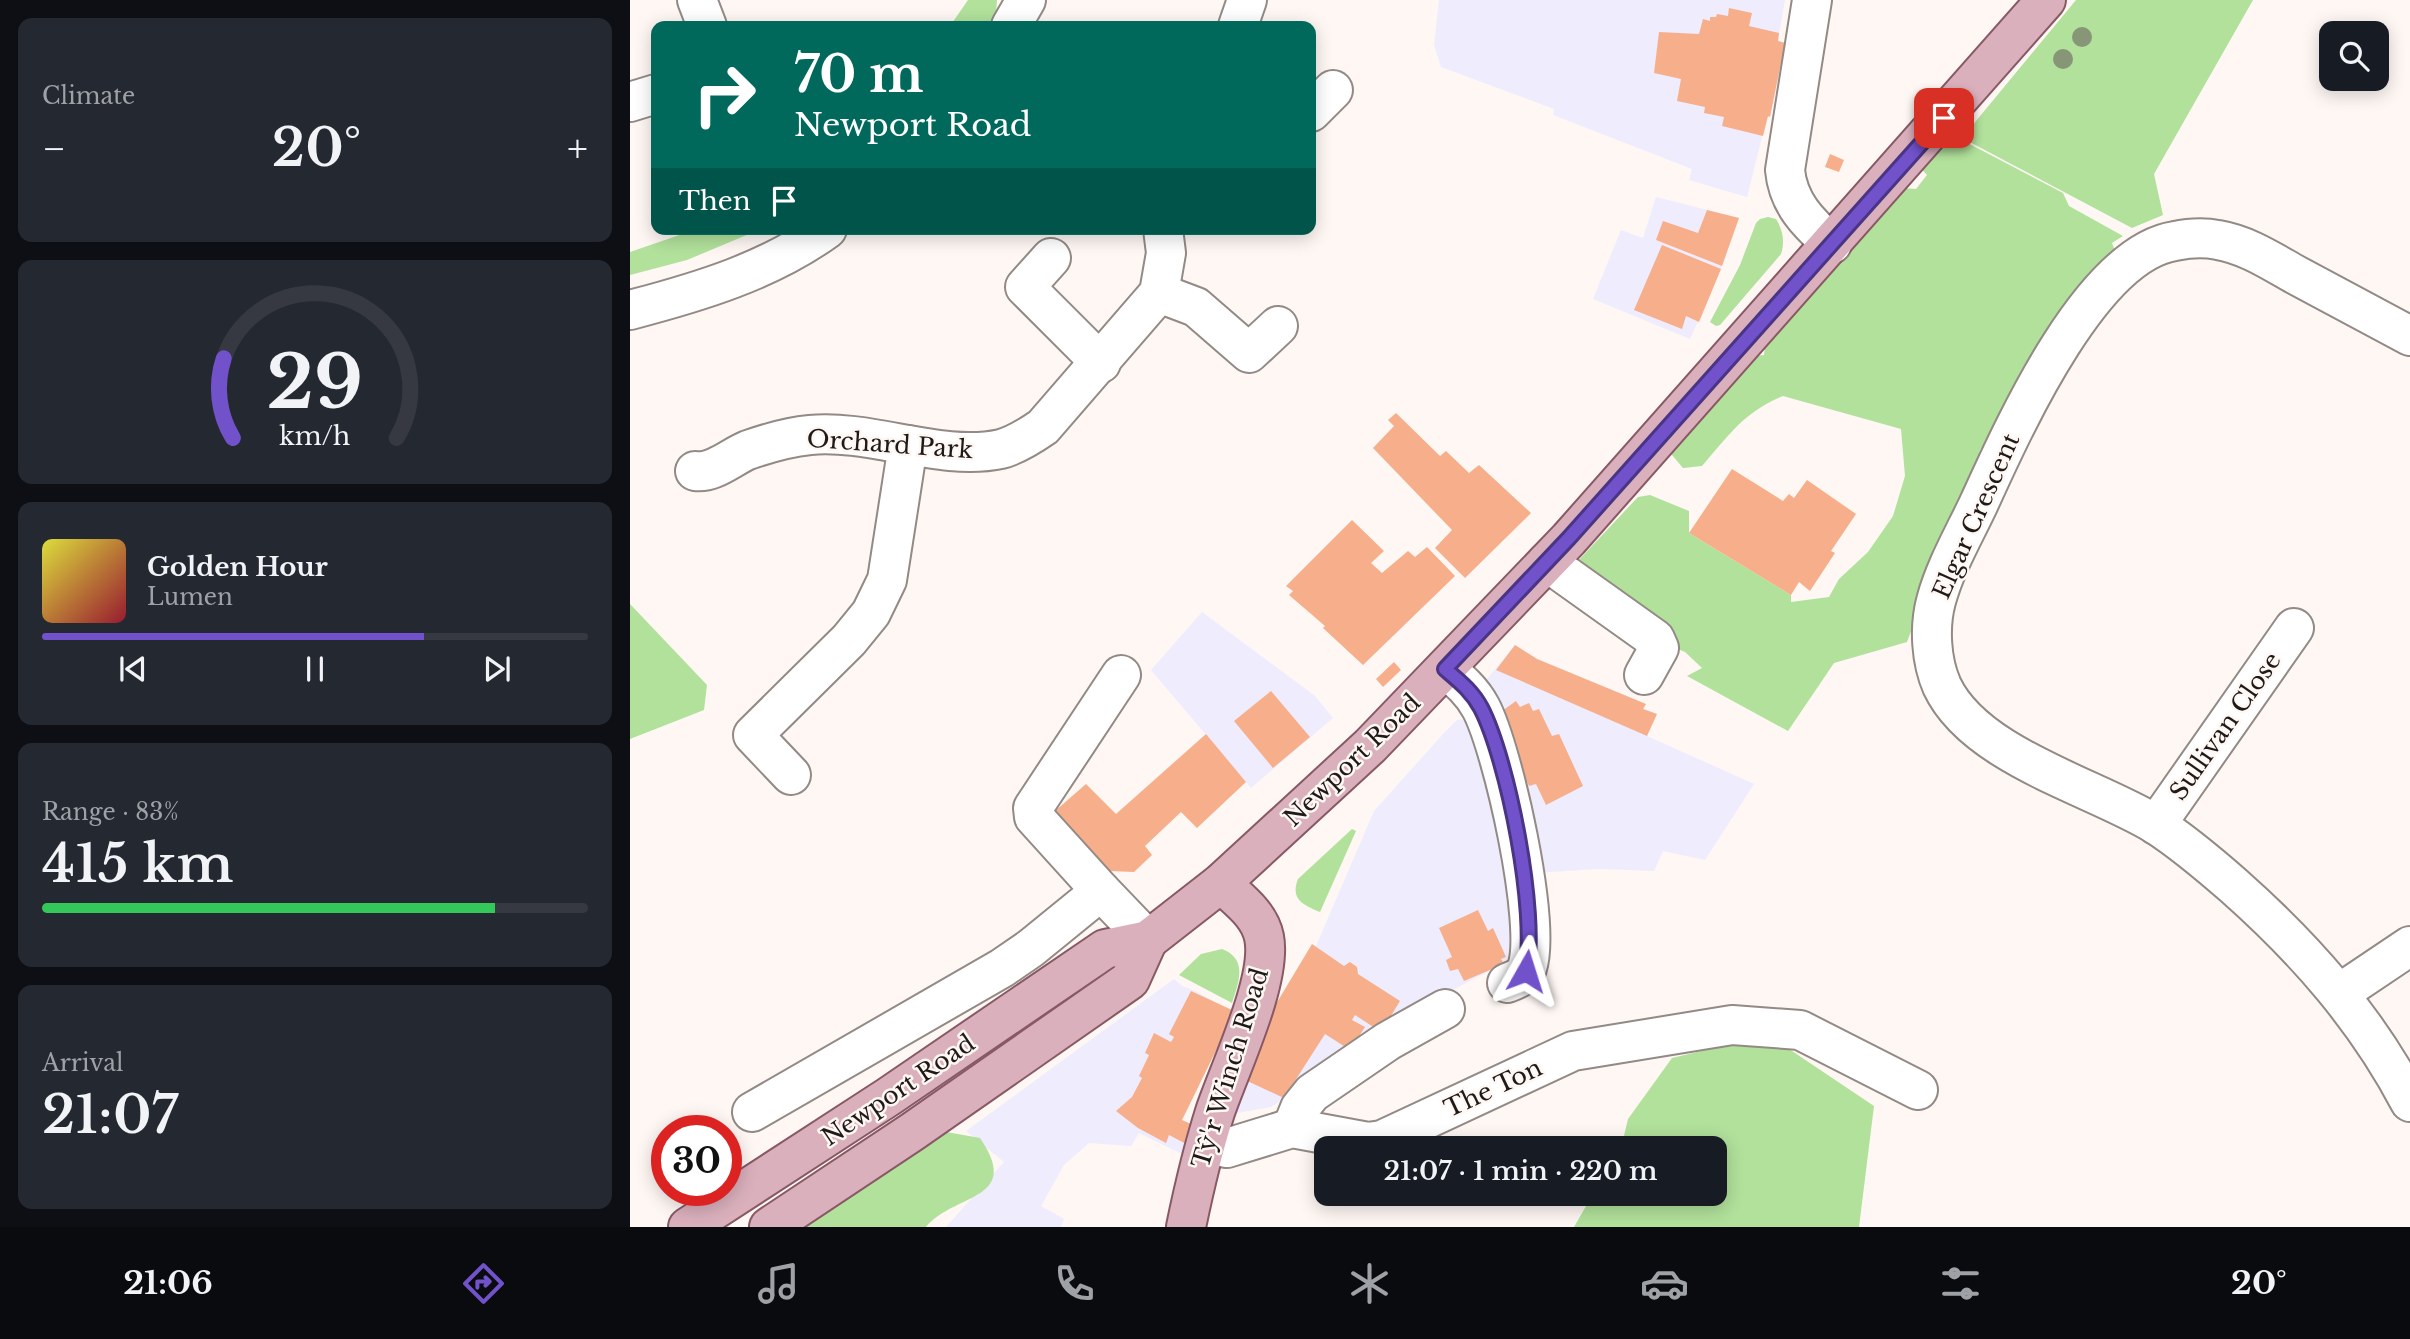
<!DOCTYPE html>
<meta charset="utf-8">
<style>
body{margin:0;font-family:"Libre Baskerville",serif;background:#242831;color:#f1f3f6;height:100vh;display:flex;flex-direction:column;font-size:26px;white-space:nowrap}
*{box-sizing:border-box;margin:0}
p{font-size:23px;color:#9ea1a6}
.icon{flex:none;width:38px;height:38px;fill:none;stroke:currentColor;stroke-width:2;stroke-linecap:round;stroke-linejoin:round}
.map{position:relative;flex:1;overflow:hidden}
.side{display:flex;flex-direction:column;gap:18px;padding:18px;background:#0d0f14;width:630px}
.side>*{flex:none}
.hud{position:absolute;left:21px;top:21px;width:665px;height:214px;border-radius:14px;box-shadow:0 4px 18px #0003;background:#00695c;color:#fff;overflow:hidden}
.tools{position:absolute;left:1689px;top:21px;display:grid;gap:14px}
.tools a{display:grid;place-items:center;width:70px;height:70px;border-radius:14px;background:#171b24;box-shadow:0 4px 18px #0003;font-size:35px}
.speed{position:absolute;left:21px;top:1115px;display:flex;gap:14px;font-size:35px;font-weight:700;text-align:center}
.speed>*{display:grid;place-content:center;width:91px;height:91px;border-radius:50%;background:#171b24;box-shadow:0 4px 18px #0003;line-height:1}
.speed .limit{border:10px solid #d22;background:#fff;color:#111}
.pin{position:absolute;display:grid;place-items:center;width:60px;height:60px;color:#fff;margin:-30px;border-radius:14px;box-shadow:0 4px 10px #0006}
.me{position:absolute;width:77px;margin:-38px;rotate:6deg;stroke-linejoin:round;filter:drop-shadow(0 0 5px #0008)}
.turn{display:flex;align-items:center;gap:24px;height:147px;padding:0 28px;font-size:32px}
.turn .icon{width:91px;height:91px;stroke-width:2.5}
.turn b{display:block;font-size:49px;line-height:60px}
.then{display:flex;align-items:center;height:66px;padding:0 28px;background:#0003;gap:14px;font-size:26px}
.big{font-size:52px;font-weight:600;line-height:1.1}
.side .widget{flex:1;display:flex;flex-direction:column;justify-content:center;gap:10px;min-width:0;padding:0 24px;border-radius:14px;background:#242831}
.side .dial{align-items:center;gap:0}
.dial svg{height:182px;overflow:visible;fill:none;stroke:#363941;stroke-width:7;stroke-linecap:round;text-anchor:middle}
.dial text{fill:#f1f3f6;stroke:none}
.song{display:flex;align-items:center;gap:21px}
.cover{width:84px;height:84px;border-radius:10px;background:linear-gradient(135deg,hsl(60 70% 55%),hsl(350 70% 35%))}
.played{height:7px;border-radius:4px;background:linear-gradient(90deg,#7152cb 70%,#363941 70%)}
.keys{display:flex;justify-content:space-around;direction:ltr}
.heat{display:flex;justify-content:space-between;align-items:center;font-size:38px;direction:ltr}
.charge{height:10px;border-radius:5px;background:linear-gradient(90deg,#34c759 83%,#363941 0)}
.trip{position:absolute;left:684px;top:1136px;width:413px;height:70px;border-radius:14px;background:#171b24;box-shadow:0 4px 18px #0003;font-weight:600;line-height:70px;text-align:center}
.dock{display:flex;height:112px;justify-content:space-around;align-items:center;background:#090b0e;color:#9ea1a6}
.dock .icon{width:49px;height:49px}
.dock .current{color:#7152cb}
.dock b{font-size:32px;color:#f1f3f6}
main{display:flex;flex:1;min-height:0}
.map>svg:first-child{display:block}
</style>
<main>
<section class="side">
<div class="widget"><p>Climate</p>
<div class="heat"><a>−</a><b class="big">20°</b><a>+</a></div>
</div>
<div class="widget dial"><svg viewBox="0 0 100 80">
<path d="M14 69A42 42 0 1 1 86 69"/>
<path d="M14 69A42 42 0 0 1 10 34" stroke="#7152cb"/>
<text x="50" y="56" font-size="32" font-weight="700">29</text>
<text x="50" y="72" font-size="11">km/h</text>
</svg></div>
<div class="widget">
<div class="song"><i class="cover"></i><div><b>Golden Hour</b><p>Lumen</p></div></div>
<div class="played"></div>
<div class="keys"><svg class="icon" aria-label="previous" viewBox="0 0 24 24"><path d="M18 5L8 12l10 7zM5 5v14"/></svg><svg class="icon" aria-label="pause" viewBox="0 0 24 24"><path d="M8 5v14M16 5v14"/></svg><svg class="icon" aria-label="next" viewBox="0 0 24 24"><path d="M6 5l10 7-10 7zM19 5v14"/></svg></div>
</div>
<div class="widget"><p>Range · 83%</p><b class="big">415 km</b><div class="charge"></div></div>
<div class="widget"><p>Arrival</p><b class="big">21:07</b></div>
</section>
<div class="map">
<svg width="1780" height="1227" viewBox="0 0 1780 1227">
<rect width="100%" height="100%" fill="#fef7f4"/>
<!-- commercial -->
<g fill="#efecfe">
<polygon points="809,0 1155,0 1148,40 1155,43 1153,54 1140,117 1137,117 1117,197 1059,180 1062,169 923,115 924,109 811,67 804,45"/>
<polygon points="1026,197 1109,218 1091,269 1060,339 963,299 991,230 1013,238"/>
<polygon points="572,612 685,696 703,718 621,788 521,670"/>
<polygon points="885,645 908,659 1016,704 1014,709 1027,714 1017,736 1124,784 1075,860 1033,851 1024,871 968,869 904,873 852,685"/>
<polygon points="838,719 886,884 884,958 819,992 641,1107 607,1113 607,1097 682,944 686,946 744,811 814,733 827,720"/>
<polygon points="544,979 552,986 568,992 601,1012 600,1022 552,1120 561,1124 554,1155 509,1133 501,1146 459,1143 434,1165 411,1206 434,1219 431,1227 316,1227 374,1162 336,1131"/>
</g>
<!-- green -->
<g fill="#b1e19b">
<polygon points="338,0 367,0 365,26 320,26"/>
<polygon points="1446,0 1623,0 1524,174 1533,215 1502,228 1332,138"/>
<path d="M1311 134 1332 140 1433 193 1439 206 1493 236 1482 243 1487 256 1350 450 1345 473 1311 549 1277 642 1204 663 1158 731 1057 676 1072 668 1055 652 1033 643 945 564 1008 497 1020 495 1059 511V533L1161 595V602L1199 597 1209 579 1238 552 1263 516 1275 476 1271 429 1153 396C1114 412 1099 435 1072 466L1053 468 1037 449 1116 357 1134 355 1137 328 1273 188 1286 189 1297 175 1282 159Z"/>
<path d="M1138 217 1146 219C1153 230 1155 242 1151 254L1090 325 1086 326 1080 322 1110 265 1126 223 1130 219Z"/>
<polygon points="67,229 131,229 57,260 0,275 0,252"/>
<polygon points="0,604 77,685 74,710 0,739"/>
<path d="M722 829 726 831 690 912C673 905 660 899 668 879Z"/>
<path d="M592 949C618 959 609 982 602 1003L549 975 571 954Z"/>
<polygon points="1105,1043 1159,1049 1244,1106 1229,1227 944,1227 963,1194 1085,1194 1085,1148 989,1148 993,1140 998,1119 1042,1058"/>
<path d="M311 1131 350 1138C393 1201 324 1193 296 1227H173Z"/>
</g>
<!-- building -->
<g fill="#f6af8a">
<polygon points="1099,8 1122,13 1119,26 1149,33 1148,41 1155,43 1140,117 1138,116 1133,136 1092,126 1094,117 1074,113 1075,107 1047,101 1051,79 1024,73 1029,32 1069,34 1073,19 1080,21 1080,17 1086,17 1087,14 1098,16"/>
<polygon points="1200,154 1214,160 1209,172 1195,167"/>
<polygon points="1077,210 1109,218 1092,266 1026,240 1033,221 1068,233"/>
<polygon points="1032,245 1091,269 1069,322 1056,316 1052,329 1004,310"/>
<polygon points="766,413 810,456 816,451 839,473 849,465 901,513 835,578 805,548 822,530 743,448 764,426 758,420"/>
<polygon points="1102,469 1153,501 1159,494 1164,498 1177,480 1226,514 1201,551 1205,553 1180,591 1169,582 1161,595 1059,533"/>
<polygon points="722,520 754,551 741,563 752,573 778,551 785,557 797,547 825,576 733,665 693,628 695,626 659,595 663,591 656,586"/>
<polygon points="885,645 907,659 1016,704 1013,709 1027,714 1017,736 866,670"/>
<polygon points="764,662 771,670 753,687 746,679"/>
<polygon points="641,691 680,737 643,768 604,721"/>
<polygon points="886,701 890,707 899,703 903,711 909,709 922,736 929,734 953,786 916,805 906,784 899,786 865,716"/>
<polygon points="576,734 616,782 567,828 551,812 515,846 522,855 504,872 479,871 425,811 456,784 486,814"/>
<polygon points="848,910 858,931 863,928 876,957 871,959 874,964 834,981 828,969 820,971 816,960 822,957 809,928"/>
<polygon points="682,944 714,966 720,962 727,967 728,974 770,1001 751,1032 725,1015 722,1020 735,1027 720,1050 695,1034 654,1098 613,1079 643,1009"/>
<polygon points="561,991 602,1010 600,1022 552,1120 561,1124 562,1135 558,1145 539,1135 536,1143 508,1128 486,1111 502,1097 512,1078 509,1076 519,1055 515,1053 524,1033 541,1042 544,1037 539,1034"/>
</g>
<g fill="none" stroke-linecap="round" stroke-linejoin="round">
<!-- minor casing -->
<g stroke="#938985" stroke-width="42">
<g id="minor">
<polyline points="67,0 77,26"/>
<path d="M1182 0 1155 170C1158 203 1178 223 1202 244"/>
<polyline points="381,26 396,0"/>
<polyline points="608,26 617,0"/>
<polyline points="0,102 26,94"/>
<polyline points="681,112 703,90"/>
<polyline points="421,258 395,287 471,363"/>
<polyline points="529,293 566,307 619,353 648,326"/>
<path d="M0 310C69 292 139 271 197 229"/>
<path d="M1780 336C1742 316 1704 295 1666 275 1641 261 1617 245 1588 240 1574 237 1559 238 1545 241 1460 254 1382 431 1349 503 1334 535 1315 567 1306 601 1299 627 1301 661 1312 686 1345 756 1462 786 1525 824 1553 842 1580 865 1604 886 1675 949 1736 1018 1780 1102"/>
<path d="M65 471C83 474 101 457 118 450 138 443 159 437 180 435 241 429 311 462 371 449 386 445 400 436 413 427L529 293 536 253 533 229"/>
<polyline points="917,562 1025,639 1029,648 1014,675"/>
<path d="M815 669C829 680 842 691 851 708 873 750 912 924 897 968 894 977 885 980 877 983"/>
<polyline points="161,775 123,735 219,640 241,613 257,580 278,445"/>
<polyline points="1526,825 1664,628"/>
<polyline points="471,891 404,817 403,808 491,675"/>
<polyline points="1710,993 1780,946"/>
<polyline points="122,1112 372,968 401,948 471,891 518,940"/>
<polyline points="662,1128 670,1108 682,1093 758,1041 815,1009"/>
<polyline points="576,1144 597,1148 662,1128 738,1142 752,1140 943,1051 1102,1025 1170,1030 1288,1090"/>
</g>
</g>
<!-- major casing -->
<g stroke="#885965" stroke-width="42">
<g id="major">
<polyline points="58,1227 258,1097 475,949 518,940 591,883 740,746 939,539 1416,0"/>
<polyline points="139,1227 282,1132 500,980 518,940"/>
<path d="M556 1227C564 1188 573 1150 585 1112 599 1070 643 979 634 937 629 913 607 899 591 883"/>
</g>
</g>
<!-- minor -->
<use href="#minor" stroke="#fff" stroke-width="38"/>
<!-- major -->
<use href="#major" stroke="#dab0bc" stroke-width="38"/>
</g>
<!-- trees -->
<g fill="#879677">
<circle cx="1452" cy="37" r="10"/>
<circle cx="1433" cy="59" r="10"/>
</g>
<g fill="none" stroke-linecap="round" stroke-linejoin="round">
<!-- route casing -->
<g stroke="#493584" stroke-width="18">
<path id="route" d="M896 971C908 914 878 760 851 708 842 691 829 681 815 669L939 538 1314 118"/>
</g>
<!-- route -->
<use href="#route" stroke="#7152cb" stroke-width="12"/>
</g>
<g text-anchor="middle" dominant-baseline="central" stroke-width="5" stroke-linejoin="round" paint-order="stroke">
<!-- street labels -->
<g font-size="24" fill="#1e1a18" stroke="#fef7f4">
<text transform="translate(260 444) rotate(4)">Orchard Park</text>
<text transform="translate(1346 516) rotate(-66)">Elgar Crescent</text>
<text transform="translate(1595 726) rotate(-55)">Sullivan Close</text>
<text transform="translate(722 760) rotate(-44)">Newport Road</text>
<text transform="translate(600 1068) rotate(-73)">Tŷ'r Winch Road</text>
<text transform="translate(863 1088) rotate(-25)">The Ton</text>
<text transform="translate(268 1090) rotate(-34)">Newport Road</text>
</g>
</g>
</svg>
<div class="tools">
<a><svg class="icon" aria-label="search" viewBox="0 0 24 24"><circle cx="10" cy="10" r="6"/><path d="M15 15l6 6"/></svg></a>
</div>
<div class="speed"><div class="limit">30</div></div>
<div class="pin" style="left:1314px;top:118px;background:#d93025"><svg class="icon" aria-label="arrive" viewBox="0 0 24 24"><path d="M6 21V4h12l-3 4 3 4H6"/></svg></div>
<svg class="me" style="left:896px;top:971px" viewBox="-20 -20 40 40"><path d="M0-17L14 15 0 8-14 15z" fill="#7152cb" stroke="#fff" stroke-width="4"/></svg>
<div class="trip">21:07 · 1 min · 220 m</div>
<div class="hud">
<div class="turn"><svg class="icon" aria-label="right" viewBox="0 0 24 24"><path d="M7 20v-9h11M14 6l5 5-5 5"/></svg><div><b>70 m</b>Newport Road</div></div>
<div class="then">Then<svg class="icon" aria-label="arrive" viewBox="0 0 24 24"><path d="M6 21V4h12l-3 4 3 4H6"/></svg></div>
</div>
</div>
</main>
<nav class="dock">
<b>21:06</b>
<svg class="icon current" aria-label="directions" viewBox="0 0 24 24"><path d="M12 3l9 9-9 9-9-9zM9 14v-3h6M13 9l2 2-2 2"/></svg>
<svg class="icon" aria-label="music" viewBox="0 0 24 24"><path d="M9 18V5l10-2v13"/><circle cx="6" cy="18" r="3"/><circle cx="16" cy="16" r="3"/></svg>
<svg class="icon" aria-label="phone" viewBox="0 0 24 24"><path d="M5 4h4l2 5-3 2q2 4 5 5l2-3 5 2v4C11 20 4 13 5 4z"/></svg>
<svg class="icon" aria-label="climate" viewBox="0 0 24 24"><path d="M12 3v18M4 7l16 10M4 17L20 7"/></svg>
<svg class="icon" aria-label="car" viewBox="0 0 24 24"><path d="M5 17H2v-5l4-1 3-4h7l3 4 3 1v5h-3M9 17h6M6 11h13"/><circle cx="7" cy="17" r="2"/><circle cx="17" cy="17" r="2"/></svg>
<svg class="icon" aria-label="filters" viewBox="0 0 24 24"><path d="M4 7h16M4 17h16"/><circle cx="9" cy="7" r="2"/><circle cx="15" cy="17" r="2"/></svg>
<b>20°</b>
</nav>
